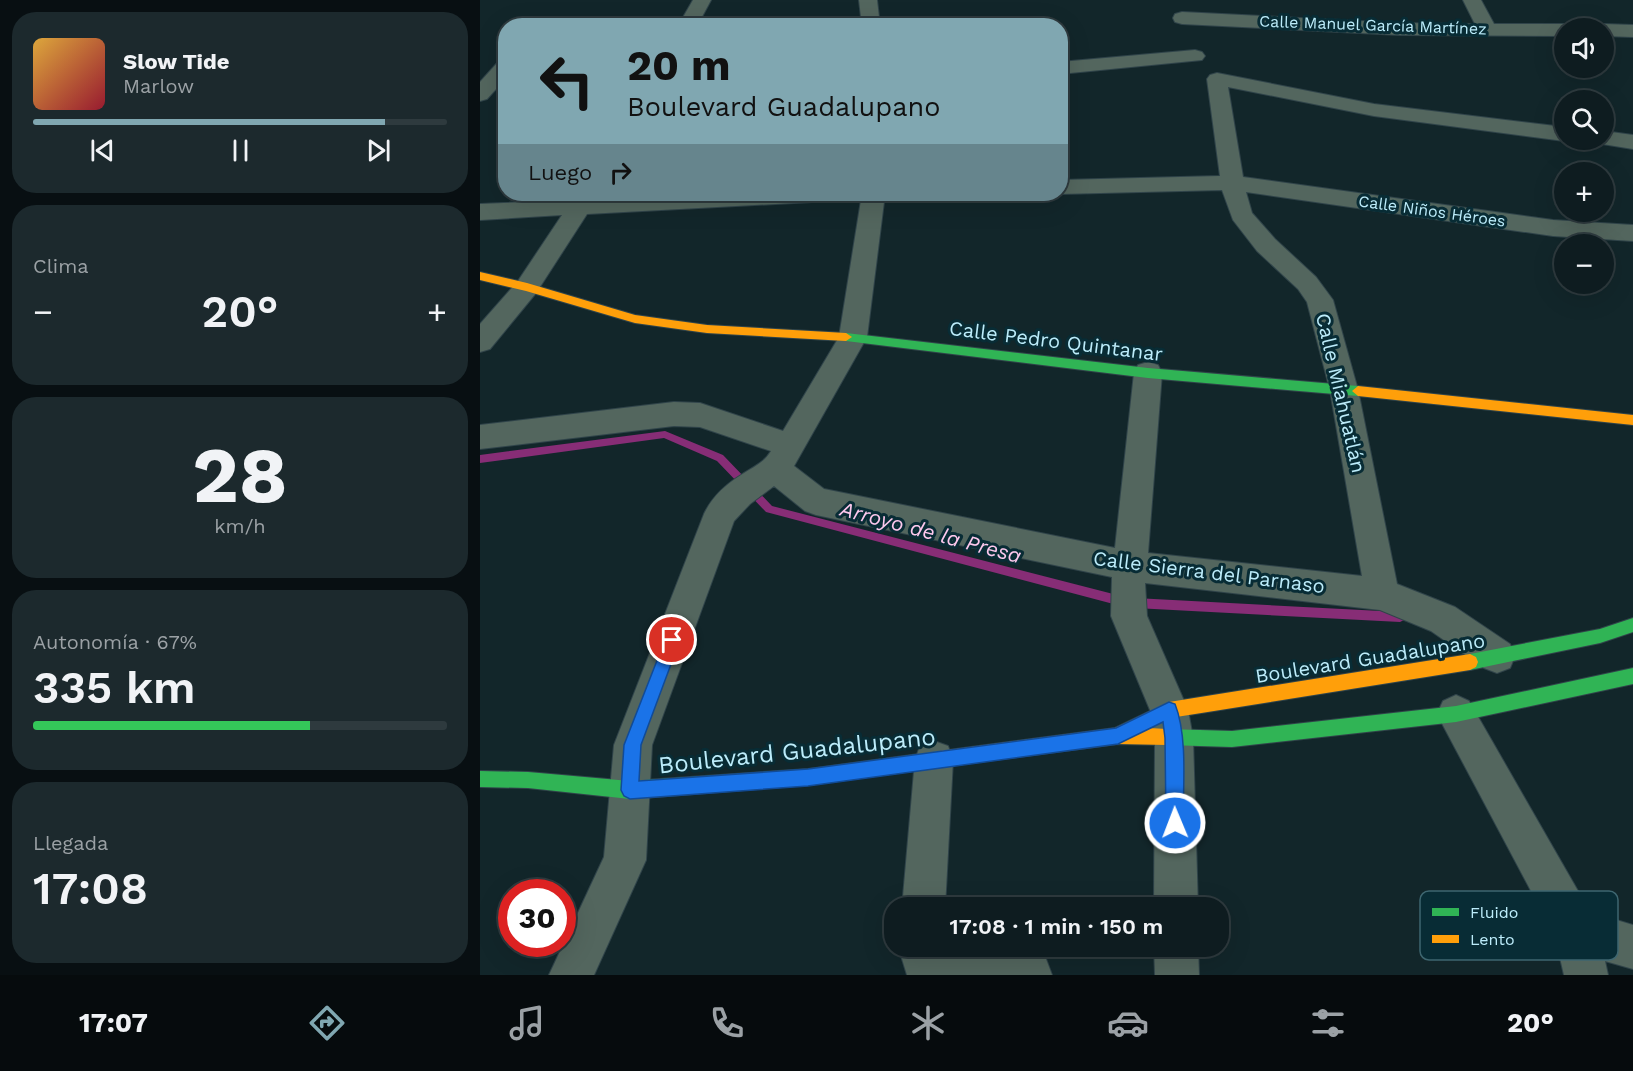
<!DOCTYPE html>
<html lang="es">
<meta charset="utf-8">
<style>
body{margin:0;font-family:"Work Sans",sans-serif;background:#1c292d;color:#f1f3f6;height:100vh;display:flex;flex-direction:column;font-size:22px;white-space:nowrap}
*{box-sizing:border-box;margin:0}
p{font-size:20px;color:#9ba1a5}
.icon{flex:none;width:33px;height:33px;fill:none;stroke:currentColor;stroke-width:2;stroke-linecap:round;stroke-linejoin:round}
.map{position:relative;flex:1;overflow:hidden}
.panel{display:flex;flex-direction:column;gap:12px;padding:12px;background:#080f12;width:480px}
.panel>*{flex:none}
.banner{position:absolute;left:18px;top:18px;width:570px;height:183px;border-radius:24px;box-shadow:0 6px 24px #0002,0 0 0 2px #2e3a3e;background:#80a7b1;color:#111;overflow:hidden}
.fabs{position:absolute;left:1074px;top:18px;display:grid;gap:12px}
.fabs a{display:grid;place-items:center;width:60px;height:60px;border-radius:50%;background:#0e1c20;box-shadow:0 6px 24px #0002,0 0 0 2px #2e3a3e;font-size:30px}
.speed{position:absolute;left:18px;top:879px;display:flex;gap:12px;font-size:30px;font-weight:700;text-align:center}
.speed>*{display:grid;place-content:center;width:78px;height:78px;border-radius:50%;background:#0e1c20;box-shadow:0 6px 24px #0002,0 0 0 2px #2e3a3e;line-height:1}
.speed .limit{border:9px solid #d22;background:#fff;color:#111}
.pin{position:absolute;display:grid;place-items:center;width:51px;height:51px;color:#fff;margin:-26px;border:3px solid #fff;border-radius:50%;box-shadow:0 2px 6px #0007}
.me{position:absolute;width:66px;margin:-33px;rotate:359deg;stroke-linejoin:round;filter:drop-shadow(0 0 4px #0008)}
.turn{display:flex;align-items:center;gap:21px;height:126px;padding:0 30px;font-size:27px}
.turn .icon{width:78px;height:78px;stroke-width:2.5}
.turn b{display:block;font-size:42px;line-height:51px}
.then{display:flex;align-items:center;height:57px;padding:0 30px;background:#0003;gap:12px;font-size:22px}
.big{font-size:45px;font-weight:600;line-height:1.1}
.panel .widget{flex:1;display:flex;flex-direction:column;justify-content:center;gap:9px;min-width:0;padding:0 21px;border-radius:24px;background:#1c292d}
.panel .dial{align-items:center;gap:0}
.dial b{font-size:78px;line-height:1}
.song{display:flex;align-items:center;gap:18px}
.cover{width:72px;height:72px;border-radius:9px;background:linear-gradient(135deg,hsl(40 70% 55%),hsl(350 70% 35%))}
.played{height:6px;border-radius:3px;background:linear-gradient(90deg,#80a7b1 85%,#2e3a3e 85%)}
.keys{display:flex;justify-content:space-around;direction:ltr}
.heat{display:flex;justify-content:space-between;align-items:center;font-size:33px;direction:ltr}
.charge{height:9px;border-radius:4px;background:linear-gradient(90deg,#34c759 67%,#2e3a3e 0)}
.trip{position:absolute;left:404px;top:897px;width:345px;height:60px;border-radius:24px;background:#0e1c20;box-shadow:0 6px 24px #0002,0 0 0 2px #2e3a3e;font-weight:600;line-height:60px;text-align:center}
.menu{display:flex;height:96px;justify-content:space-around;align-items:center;background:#060b0d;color:#9ba1a5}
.menu .icon{width:42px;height:42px}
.menu .selected{color:#80a7b1}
.menu b{font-size:27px;color:#f1f3f6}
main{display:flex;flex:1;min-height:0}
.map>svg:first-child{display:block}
</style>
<main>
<section class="panel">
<div class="widget">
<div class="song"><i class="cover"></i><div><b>Slow Tide</b><p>Marlow</p></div></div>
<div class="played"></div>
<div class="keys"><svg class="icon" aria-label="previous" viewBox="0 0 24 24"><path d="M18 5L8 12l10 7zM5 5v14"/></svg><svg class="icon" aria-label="pause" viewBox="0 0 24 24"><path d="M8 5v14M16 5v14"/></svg><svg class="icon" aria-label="next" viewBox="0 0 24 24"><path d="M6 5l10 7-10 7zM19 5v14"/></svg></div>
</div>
<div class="widget"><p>Clima</p>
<div class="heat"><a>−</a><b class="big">20°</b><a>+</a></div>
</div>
<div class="widget dial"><b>28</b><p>km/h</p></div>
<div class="widget"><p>Autonomía · 67%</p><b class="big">335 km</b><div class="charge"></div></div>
<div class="widget"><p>Llegada</p><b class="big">17:08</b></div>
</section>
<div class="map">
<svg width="1153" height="975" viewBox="0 0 1153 975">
<rect width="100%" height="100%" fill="#12262a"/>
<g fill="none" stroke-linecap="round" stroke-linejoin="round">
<!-- stream -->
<g fill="#872d76" fill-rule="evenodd">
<polygon points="185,431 243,455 292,506 641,596 644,598 646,601 644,604 641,606 286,512 237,461 184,438 0,463 0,455"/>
<polygon points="655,598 920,612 924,614 925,617 924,620 920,622 655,608 651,606 650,603 651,600"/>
</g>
<!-- street casing -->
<g stroke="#30444a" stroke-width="2">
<g id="street">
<polygon points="213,0 231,0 217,26 198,26"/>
<polygon points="379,0 397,0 400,26 382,26"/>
<polygon points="983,0 1001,0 1014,24 1084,24 1092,28 1084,28 1084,36 920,35 702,24 695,22 693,18 695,14 702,12 920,23 995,24"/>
<polygon points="1124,24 1153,25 1153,37 1124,36 1124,28 1116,28"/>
<polygon points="715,50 722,52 725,56 722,60 580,74 580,62"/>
<polygon points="26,59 26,78 7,99 0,101 0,82 19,61"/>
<path d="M737 73 894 104 1084 127V140H1088L1084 141 894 116 748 87 763 177 1073 220 1153 225V241L1073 236 766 192 772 213 795 239 836 277 853 300 878 390 917 584 975 607 1030 644 1035 656 1030 668 1017 673 1004 668 951 631 900 610 665 583 667 616 708 710 713 738 718 908H674L675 738 670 710 631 616 632 577 336 515 325 511 294 486 270 504 254 521 172 745 166 860 114 975H69L124 857 134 745 224 514C232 497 245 485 261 475 273 467 284 463 291 451L220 427 194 426 0 449V425L194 402 220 403 303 431 359 337 382 194H405L387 337 314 466 344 489 635 548 654 373 658 365 668 362 678 365 682 373 668 553 882 576 850 390 827 302 818 289 777 251 753 220 742 190 580 194H577H580V180L740 176 727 79 730 75Z"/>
<polygon points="1124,131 1153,135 1153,149 1116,143 1114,140 1124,140"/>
<polygon points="97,194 119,194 117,198 216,194 363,194 359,199 351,201 107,214 56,293 10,349 0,352 0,324 38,281 82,215 0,220 0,204 92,200"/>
<polygon points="976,695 989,701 1110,912 1153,925 1153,969 1125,961 1128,975 1084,975 1075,936 957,714 963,701"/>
<polygon points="454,741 468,746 473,760 465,908 422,908 435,760 440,746"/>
<polygon points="418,946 462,946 550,953 566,959 572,975 427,975"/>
<polygon points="674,946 718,946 719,975 675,975"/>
</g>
</g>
<!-- fast casing -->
<g stroke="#30444a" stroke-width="2">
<g id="fast">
<polygon points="366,333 668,368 878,386 884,391 878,396 668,378 366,341 360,337"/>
<polygon points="1153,618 1153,632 1120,643 990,670 984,667 982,662 984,657 990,654 1120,629"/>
<polygon points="1153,668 1153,684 976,722 752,747 687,745 681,743 679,737 681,731 687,729 752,731 976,706"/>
<polygon points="461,751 467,753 469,759 467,765 461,767 328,785 150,799 48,788 0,787 0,771 48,772 150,781 328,769"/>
</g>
</g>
<!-- slow casing -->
<g stroke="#30444a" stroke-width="2">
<g id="slow">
<polygon points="0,272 47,283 155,315 227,325 366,333 372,337 366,341 227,333 155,323 46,291 0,280"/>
<polygon points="878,386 1153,415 1153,425 878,396 872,391"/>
<polygon points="990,654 996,657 998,662 996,667 990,670 690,718 669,728 687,729 693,731 695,737 693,743 687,745 638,744 461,767 455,765 453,759 455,753 461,751 635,728 689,702"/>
</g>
</g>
<!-- street -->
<use href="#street" fill="#53665e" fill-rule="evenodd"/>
<!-- fast -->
<use href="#fast" fill="#30b455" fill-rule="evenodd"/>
<!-- slow -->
<use href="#slow" fill="#ff9f0a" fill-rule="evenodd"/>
</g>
<!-- route -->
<path fill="#1a73e8" stroke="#114b97" stroke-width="1.5" d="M192 633 198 635 200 640 161 745 159 781 328 769 636 728 689 702 695 704C708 737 703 787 703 823L701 829 695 832 688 829 686 823 685 738 683 722 638 744 328 786 150 799 144 796 141 790 144 745 185 640 187 635Z"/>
<g text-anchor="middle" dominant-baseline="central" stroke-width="6" stroke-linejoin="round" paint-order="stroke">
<!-- far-street labels -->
<g font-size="16" fill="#bcecfa" stroke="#082c35">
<text transform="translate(893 25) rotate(2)">Calle Manuel García Martínez</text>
<text transform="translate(952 211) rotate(8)">Calle Niños Héroes</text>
</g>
<!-- street labels -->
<g font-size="20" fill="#bcecfa" stroke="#082c35">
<text transform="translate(576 341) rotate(7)">Calle Pedro Quintanar</text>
<text transform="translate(861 393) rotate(77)">Calle Miahuatlán</text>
<text transform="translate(729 572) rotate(7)">Calle Sierra del Parnaso</text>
<text transform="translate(890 658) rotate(-9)">Boulevard Guadalupano</text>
</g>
<!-- water labels -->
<g font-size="21" font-style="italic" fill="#fec9ee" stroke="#082c35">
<text transform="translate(451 532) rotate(15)">Arroyo de la Presa</text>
</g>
<!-- near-street labels -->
<g font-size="24" fill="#bcecfa" stroke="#082c35">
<text transform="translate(317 751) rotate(-6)">Boulevard Guadalupano</text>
</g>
</g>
<!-- legend -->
<rect x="940" y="891" width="198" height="69" rx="9" fill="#082c35" stroke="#3e6670" stroke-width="1.5"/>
<rect x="952" y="908" width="27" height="8" fill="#30b455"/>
<rect x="952" y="935" width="27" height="8" fill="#ff9f0a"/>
<g font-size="16" fill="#bcecfa">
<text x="990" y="918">Fluido</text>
<text x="990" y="945">Lento</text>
</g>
</svg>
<div class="fabs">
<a><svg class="icon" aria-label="sound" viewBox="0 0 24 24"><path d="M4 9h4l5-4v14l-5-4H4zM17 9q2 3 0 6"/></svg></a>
<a><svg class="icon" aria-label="search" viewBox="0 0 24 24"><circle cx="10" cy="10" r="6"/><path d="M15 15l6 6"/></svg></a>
<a>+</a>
<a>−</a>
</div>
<div class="speed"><div class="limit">30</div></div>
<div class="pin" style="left:192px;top:640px;background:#d93025"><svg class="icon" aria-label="arrive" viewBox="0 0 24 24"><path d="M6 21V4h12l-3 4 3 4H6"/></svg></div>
<svg class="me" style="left:695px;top:823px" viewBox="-20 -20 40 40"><circle r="17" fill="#1a73e8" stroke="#fff" stroke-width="3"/><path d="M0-11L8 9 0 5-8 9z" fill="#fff"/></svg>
<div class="trip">17:08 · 1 min · 150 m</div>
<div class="banner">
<div class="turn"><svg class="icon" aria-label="left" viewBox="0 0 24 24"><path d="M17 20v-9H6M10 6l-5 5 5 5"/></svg><div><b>20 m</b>Boulevard Guadalupano</div></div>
<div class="then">Luego<svg class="icon" aria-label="right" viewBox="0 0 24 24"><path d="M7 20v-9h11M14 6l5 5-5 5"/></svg></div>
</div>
</div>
</main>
<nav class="menu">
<b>17:07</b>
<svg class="icon selected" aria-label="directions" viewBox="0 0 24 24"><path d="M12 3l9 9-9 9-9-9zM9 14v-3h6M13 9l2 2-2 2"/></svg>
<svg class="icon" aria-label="music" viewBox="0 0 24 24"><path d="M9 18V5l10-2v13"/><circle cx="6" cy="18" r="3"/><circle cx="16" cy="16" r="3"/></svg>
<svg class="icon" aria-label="phone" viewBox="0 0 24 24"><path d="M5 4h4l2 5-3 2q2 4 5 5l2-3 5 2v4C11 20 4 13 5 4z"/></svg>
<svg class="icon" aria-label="climate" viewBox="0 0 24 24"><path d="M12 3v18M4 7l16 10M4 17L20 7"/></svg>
<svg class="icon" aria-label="car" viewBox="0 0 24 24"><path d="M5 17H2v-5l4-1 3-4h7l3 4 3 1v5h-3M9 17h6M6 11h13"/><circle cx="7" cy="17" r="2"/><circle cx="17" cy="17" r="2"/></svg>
<svg class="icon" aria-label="filters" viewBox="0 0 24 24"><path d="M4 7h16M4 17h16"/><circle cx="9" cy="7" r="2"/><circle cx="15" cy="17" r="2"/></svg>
<b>20°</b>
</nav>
